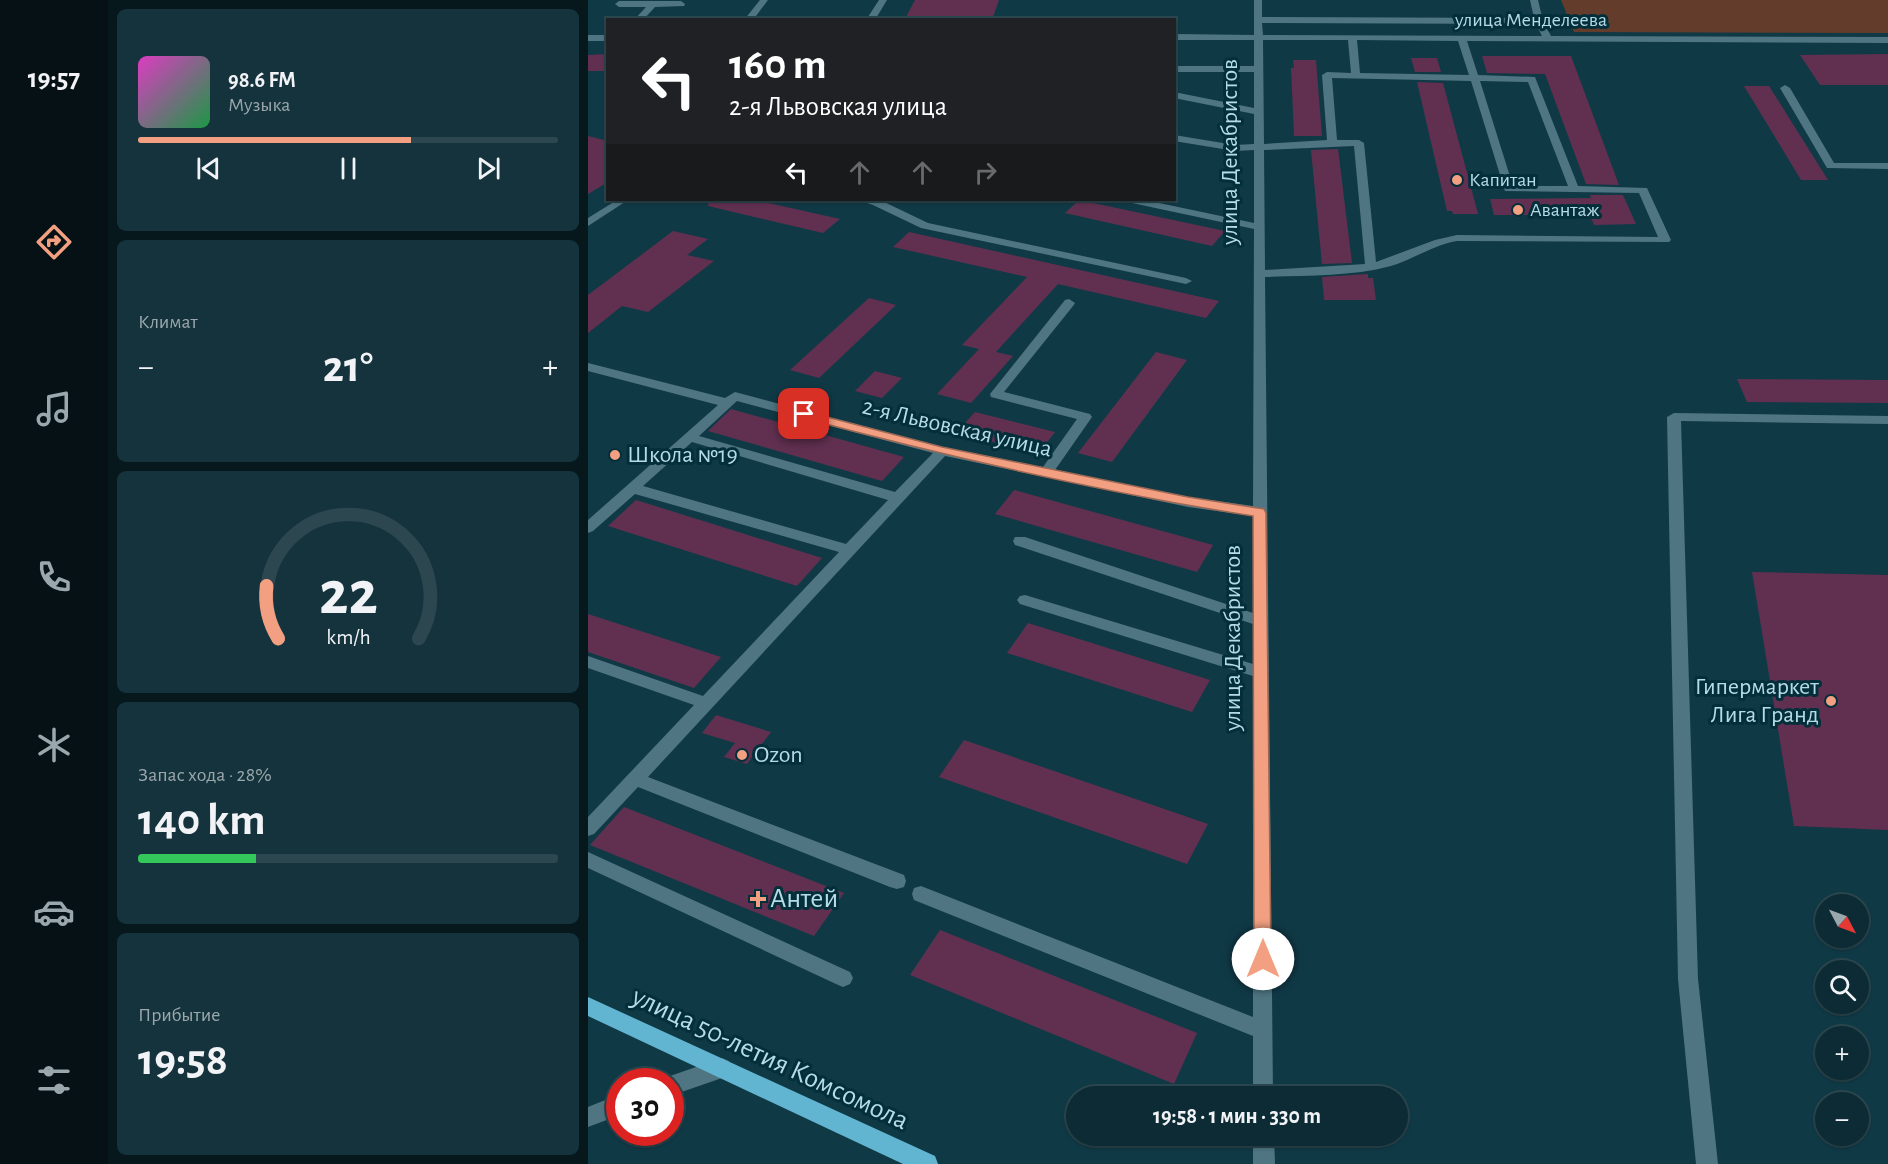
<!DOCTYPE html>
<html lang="ru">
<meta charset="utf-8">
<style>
body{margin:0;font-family:"Alegreya Sans",sans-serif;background:#15333c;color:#f1f3f6;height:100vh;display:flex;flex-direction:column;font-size:22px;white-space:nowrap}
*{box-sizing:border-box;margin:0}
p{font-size:20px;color:#9aa7ac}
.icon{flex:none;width:33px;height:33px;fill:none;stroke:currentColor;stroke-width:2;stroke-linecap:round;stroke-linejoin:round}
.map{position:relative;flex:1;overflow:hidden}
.sheet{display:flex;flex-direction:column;gap:9px;padding:9px;background:#07181d;width:480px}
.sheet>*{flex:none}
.guide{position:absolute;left:18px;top:18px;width:570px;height:183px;border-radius:0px;box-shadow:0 2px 4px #0004,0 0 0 2px #2c474f;background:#202124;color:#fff;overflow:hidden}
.needle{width:39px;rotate:131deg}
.controls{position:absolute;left:1227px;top:894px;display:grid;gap:12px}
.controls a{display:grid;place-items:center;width:54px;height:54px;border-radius:50%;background:#0c2b34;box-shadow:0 2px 4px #0004,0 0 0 2px #2c474f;font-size:30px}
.speed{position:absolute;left:18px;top:1068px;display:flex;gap:12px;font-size:30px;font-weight:700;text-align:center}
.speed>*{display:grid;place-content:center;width:78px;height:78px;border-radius:50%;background:#0c2b34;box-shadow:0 2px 4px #0004,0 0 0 2px #2c474f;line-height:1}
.speed .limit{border:9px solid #d22;background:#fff;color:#111}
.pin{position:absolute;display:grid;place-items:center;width:51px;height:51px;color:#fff;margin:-26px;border-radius:12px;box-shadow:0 3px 9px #0006}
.me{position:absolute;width:66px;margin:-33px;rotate:0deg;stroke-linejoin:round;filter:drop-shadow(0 0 4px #0008)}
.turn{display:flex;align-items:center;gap:21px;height:126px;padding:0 24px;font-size:27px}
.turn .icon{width:78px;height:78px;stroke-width:2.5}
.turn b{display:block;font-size:42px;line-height:51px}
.lanes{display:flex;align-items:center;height:57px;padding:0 24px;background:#0003;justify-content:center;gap:30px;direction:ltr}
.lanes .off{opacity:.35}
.big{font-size:45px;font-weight:700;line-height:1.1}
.sheet .widget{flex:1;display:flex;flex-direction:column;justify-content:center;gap:9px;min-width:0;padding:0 21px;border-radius:9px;background:#15333c}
.sheet .dial{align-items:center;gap:0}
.dial svg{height:156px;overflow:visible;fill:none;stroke:#2c474f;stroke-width:7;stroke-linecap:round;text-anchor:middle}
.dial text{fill:#f1f3f6;stroke:none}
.song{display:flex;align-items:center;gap:18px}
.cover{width:72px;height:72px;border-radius:9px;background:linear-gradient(135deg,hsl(310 70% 55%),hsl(140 70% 35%))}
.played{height:6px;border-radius:3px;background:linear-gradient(90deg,#f2a081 65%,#2c474f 65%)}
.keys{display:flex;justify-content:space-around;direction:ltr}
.heat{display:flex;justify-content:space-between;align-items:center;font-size:33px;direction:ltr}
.charge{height:9px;border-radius:4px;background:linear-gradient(90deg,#34c759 28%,#2c474f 0)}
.trip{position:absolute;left:478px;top:1086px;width:342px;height:60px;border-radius:30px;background:#0c2b34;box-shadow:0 2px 4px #0004,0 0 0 2px #2c474f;font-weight:700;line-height:60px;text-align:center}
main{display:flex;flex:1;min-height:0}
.menu{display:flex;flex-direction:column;width:108px;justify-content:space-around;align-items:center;background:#051115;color:#9aa7ac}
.menu .icon{width:42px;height:42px}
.menu .current{color:#f2a081}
.menu b{font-size:27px;color:#f1f3f6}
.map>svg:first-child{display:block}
</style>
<main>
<nav class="menu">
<b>19:57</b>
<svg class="icon current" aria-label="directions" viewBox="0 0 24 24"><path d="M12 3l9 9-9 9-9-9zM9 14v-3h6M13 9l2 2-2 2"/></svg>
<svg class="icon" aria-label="music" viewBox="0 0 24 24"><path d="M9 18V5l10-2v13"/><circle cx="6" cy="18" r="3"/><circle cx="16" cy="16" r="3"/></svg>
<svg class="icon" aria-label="phone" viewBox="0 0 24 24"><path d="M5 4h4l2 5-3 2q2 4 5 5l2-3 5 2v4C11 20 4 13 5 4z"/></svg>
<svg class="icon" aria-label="climate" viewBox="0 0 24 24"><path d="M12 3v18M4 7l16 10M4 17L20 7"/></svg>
<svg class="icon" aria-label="car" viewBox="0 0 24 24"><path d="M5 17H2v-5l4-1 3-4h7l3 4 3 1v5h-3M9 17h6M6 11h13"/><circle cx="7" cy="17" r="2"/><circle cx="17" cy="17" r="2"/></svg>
<svg class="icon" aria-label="filters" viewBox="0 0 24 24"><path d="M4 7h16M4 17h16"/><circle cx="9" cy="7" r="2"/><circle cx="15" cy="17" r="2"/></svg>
</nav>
<section class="sheet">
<div class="widget">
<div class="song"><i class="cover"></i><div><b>98.6 FM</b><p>Музыка</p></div></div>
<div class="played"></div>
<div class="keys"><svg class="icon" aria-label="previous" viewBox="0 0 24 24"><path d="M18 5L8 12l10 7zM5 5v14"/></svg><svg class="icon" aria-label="pause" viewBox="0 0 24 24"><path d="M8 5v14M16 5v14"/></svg><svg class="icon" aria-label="next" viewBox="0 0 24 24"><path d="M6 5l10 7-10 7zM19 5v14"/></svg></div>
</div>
<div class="widget"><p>Климат</p>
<div class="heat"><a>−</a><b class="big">21°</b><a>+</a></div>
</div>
<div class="widget dial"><svg viewBox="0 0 100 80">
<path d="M14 69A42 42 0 1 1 86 69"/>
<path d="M14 69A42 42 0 0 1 8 42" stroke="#f2a081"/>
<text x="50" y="56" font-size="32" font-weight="700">22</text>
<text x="50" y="72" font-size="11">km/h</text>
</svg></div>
<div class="widget"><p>Запас хода · 28%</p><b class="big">140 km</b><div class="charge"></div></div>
<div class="widget"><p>Прибытие</p><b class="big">19:58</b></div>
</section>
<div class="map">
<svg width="1300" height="1164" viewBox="0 0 1300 1164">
<rect width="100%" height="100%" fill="#103946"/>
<!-- green -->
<polygon fill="#643c2c" points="973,0 1300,0 1300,33 986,32"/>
<!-- building -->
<g fill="#613050">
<polygon points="327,0 411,0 405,17 318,17"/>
<polygon points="20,54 20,71 0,71 0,55"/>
<polygon points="1300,54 1300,85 1232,85 1212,55"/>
<polygon points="894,56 983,56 1031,185 998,184 957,74 899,73"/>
<polygon points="823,58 849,58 853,72 827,72"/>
<polygon points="705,60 728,60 734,136 706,136 703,68 706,68"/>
<polygon points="829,82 855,83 890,214 865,214 864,211 859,211"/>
<polygon points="1156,86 1181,86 1240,180 1213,180"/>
<polygon points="0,136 20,141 20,182 0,194"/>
<polygon points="750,149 764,263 734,264 723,150"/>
<polygon points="1002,195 1035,195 1048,224 1006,225 1002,215 906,215 902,199 1003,198"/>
<polygon points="121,200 167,200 252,219 235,233 120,206"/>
<polygon points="491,200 637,231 624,246 477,213"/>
<polygon points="85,231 120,239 99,255 126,261 60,312 34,306 0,333 0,295"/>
<polygon points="321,232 631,301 618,318 470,284 408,352 425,356 383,403 349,394 391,349 374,345 439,277 305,247"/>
<polygon points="780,274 780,278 785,278 788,300 736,300 734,277"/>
<polygon points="281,298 308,305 231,378 202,370"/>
<polygon points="568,352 599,360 524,462 490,453"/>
<polygon points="287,371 314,378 294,398 267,391"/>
<polygon points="1149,379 1300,380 1300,403 1159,402"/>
<polygon points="143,409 316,457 294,481 120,431"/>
<polygon points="387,412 467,432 450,454 369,432"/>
<polygon points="426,490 625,545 609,572 407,514"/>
<polygon points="48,500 234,558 209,586 20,526"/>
<polygon points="1164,572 1300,575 1300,830 1206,826"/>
<polygon points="0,614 133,657 106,688 0,652"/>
<polygon points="440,623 622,680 604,712 419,653"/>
<polygon points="128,715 183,732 159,764 136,757 147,743 114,733"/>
<polygon points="376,740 620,824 599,864 351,777"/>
<polygon points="36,807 256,893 226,936 2,845"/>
<polygon points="352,930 609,1033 586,1084 322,975"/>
</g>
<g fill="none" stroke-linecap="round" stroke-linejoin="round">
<!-- minor -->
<g fill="#4f7582" fill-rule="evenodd">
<polygon points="172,0 180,0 165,20 156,20"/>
<polygon points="291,0 299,0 287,20 278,20"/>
<path d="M666 0H674V17L946 18 942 0H950L955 21 963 36 1300 37V43L879 41 890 75 947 77 990 186 1059 188 1083 240 1081 242 869 241C845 245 826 259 803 266 762 277 719 275 677 277L685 1096H665V1036L326 900 324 894 326 888 333 886 665 1017V676L432 604 429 600 432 596 437 595 665 664V624L427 545 425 541 427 537H437L665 613V516L600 507 357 456 60 777 316 875 318 881 316 887 309 889 302 887 50 787 6 834 0 836V817L106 705 0 668V656L115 696 251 552 47 494 5 531 0 533V520L130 405 0 371V363L137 398 147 392 354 447 455 467 489 419 403 397 402 394 477 300 481 299 487 303 485 306 416 392 502 414 504 417 467 470 600 497 665 506 666 229 544 203 539 200H557L666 223V150L647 151 586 141V135L647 145 666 144V114L586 98V92L666 108V72H586V66H666V40H586V34L666 35ZM674 23 948 24 954 36 675 35ZM675 40H760L763 73 739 72 734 75 739 140 676 144ZM769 40 870 41 881 75 772 73ZM744 78 883 81 917 191 1051 193 1070 237 869 235 847 240 788 262 776 143 771 140H749ZM892 81 940 82 980 186H925ZM766 146 777 264 677 270 676 150ZM149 401 345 453 307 492 111 436ZM104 442 300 500 258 544 55 486Z"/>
<polygon points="93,1 97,4 96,6 67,7 55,20 46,20 58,7 31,7 27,4 31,1"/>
<rect x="0" y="35" width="20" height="6"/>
<polygon points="1197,85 1202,88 1246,163 1300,163 1300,169 1239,168 1192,88"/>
<polygon points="29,200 40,200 0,226 0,218"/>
<polygon points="270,200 292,200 340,223 598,278 604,281 598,284 333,228 285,205"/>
<polygon points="1086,413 1300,416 1300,424 1093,421 1110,979 1130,1164 1108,1164 1090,979 1079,417"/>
<polygon points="0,852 262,972 265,978 262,984 255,987 248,984 0,868"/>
<polygon points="134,1058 141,1061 144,1068 141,1075 134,1078 82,1096 82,1082 74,1082 82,1076"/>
<polygon points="32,1094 32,1115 0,1127 0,1107"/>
<polygon points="665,1136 686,1136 687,1164 665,1164"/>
</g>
<!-- major -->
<polygon fill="#62b5d1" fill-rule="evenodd" points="0,997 347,1156 350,1164 315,1164 0,1016"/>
</g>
<!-- route -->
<path fill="#f2a081" stroke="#9d6854" stroke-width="1.5" d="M216 411 354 447 600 497 676 509 678 513 683 959 681 965 675 967 668 965 666 959 665 516C512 492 361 457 211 417L210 414Z"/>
<!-- markers -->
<g fill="#f2a081" stroke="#032f3b" stroke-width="2">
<circle cx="869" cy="180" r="6"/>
<circle cx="930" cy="210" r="6"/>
<circle cx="27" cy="455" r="6"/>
<circle cx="1243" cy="701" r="6"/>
<circle cx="154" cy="755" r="6"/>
<path d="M167 890h6v6h6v6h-6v6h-6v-6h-6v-6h6z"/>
</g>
<g text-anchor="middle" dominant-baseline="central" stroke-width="6" stroke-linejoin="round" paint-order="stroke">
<!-- far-street labels -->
<g font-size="20" fill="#b7dae7" stroke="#032f3b">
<text x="943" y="20">улица Менделеева</text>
</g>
<!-- far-poi labels -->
<g font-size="20" fill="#b7dae7" stroke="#032f3b" text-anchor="start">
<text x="881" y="180">Капитан</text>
<text x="942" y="210">Авантаж</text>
</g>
<!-- street labels -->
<g font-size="24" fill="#b7dae7" stroke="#032f3b">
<text transform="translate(642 152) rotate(-90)">улица Декабристов</text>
<text transform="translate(369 428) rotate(13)">2-я Львовская улица</text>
<text transform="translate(645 638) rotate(-90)">улица Декабристов</text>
</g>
<!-- poi labels -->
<g font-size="24" fill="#b7dae7" stroke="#032f3b" text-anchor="start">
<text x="39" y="455">Школа №19</text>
<text x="1231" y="687" text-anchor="end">Гипермаркет<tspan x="1231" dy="28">Лига Гранд</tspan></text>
<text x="166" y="755">Ozon</text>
</g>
<!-- near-poi labels -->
<g font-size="28" fill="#b7dae7" stroke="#032f3b" text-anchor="start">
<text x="182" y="899">Антей</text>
</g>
<!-- near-street labels -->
<g font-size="28" fill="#b7dae7" stroke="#032f3b">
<text transform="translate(182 1059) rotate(25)">улица 50-летия Комсомола</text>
</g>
</g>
</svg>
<div class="controls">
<a><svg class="needle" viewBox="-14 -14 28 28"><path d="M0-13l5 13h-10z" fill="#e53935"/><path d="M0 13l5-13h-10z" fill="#9aa7ac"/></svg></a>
<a><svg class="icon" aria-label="search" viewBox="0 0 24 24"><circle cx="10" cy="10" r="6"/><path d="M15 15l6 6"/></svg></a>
<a>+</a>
<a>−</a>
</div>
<div class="speed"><div class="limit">30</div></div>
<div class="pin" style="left:216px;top:414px;background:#d93025"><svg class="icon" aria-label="arrive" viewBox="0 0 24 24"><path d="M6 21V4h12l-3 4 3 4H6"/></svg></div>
<svg class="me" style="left:675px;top:959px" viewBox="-20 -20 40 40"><circle r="19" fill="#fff"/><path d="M0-13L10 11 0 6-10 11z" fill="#f2a081"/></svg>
<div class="trip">19:58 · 1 мин · 330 m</div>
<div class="guide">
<div class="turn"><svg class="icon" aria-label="left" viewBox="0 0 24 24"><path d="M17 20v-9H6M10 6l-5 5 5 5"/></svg><div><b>160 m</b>2-я Львовская улица</div></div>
<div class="lanes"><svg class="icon" aria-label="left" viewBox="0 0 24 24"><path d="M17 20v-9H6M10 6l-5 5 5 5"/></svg><svg class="icon off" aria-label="ahead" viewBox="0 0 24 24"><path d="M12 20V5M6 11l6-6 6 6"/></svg><svg class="icon off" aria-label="ahead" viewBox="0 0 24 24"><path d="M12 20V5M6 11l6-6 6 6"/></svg><svg class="icon off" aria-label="right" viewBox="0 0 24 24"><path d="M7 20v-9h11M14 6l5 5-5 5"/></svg></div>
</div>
</div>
</main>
